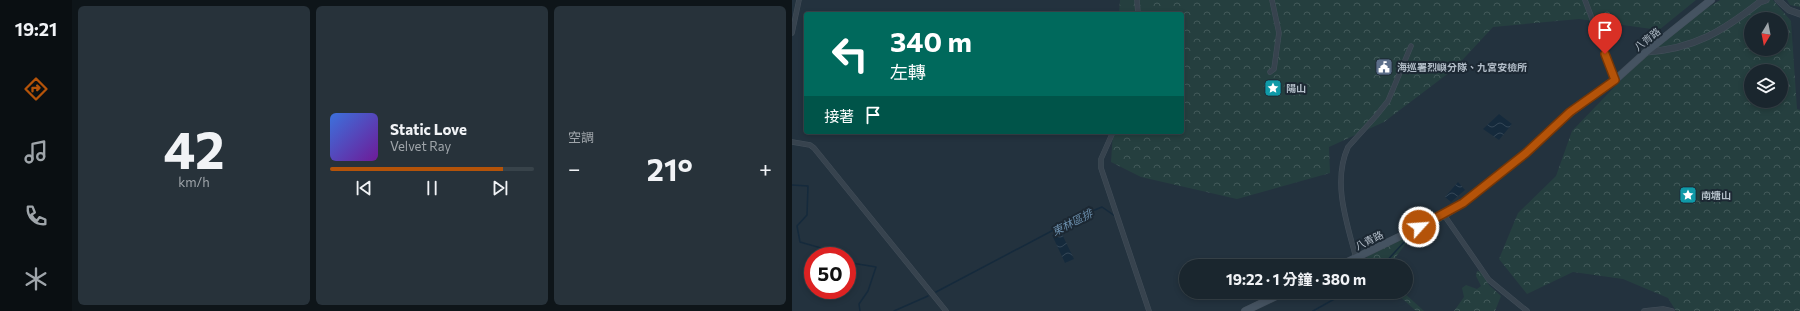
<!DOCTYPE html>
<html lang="zh-TW">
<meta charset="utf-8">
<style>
body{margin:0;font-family:Commissioner,"Noto Sans TC",sans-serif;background:#27323a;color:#f1f3f6;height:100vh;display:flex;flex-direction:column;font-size:15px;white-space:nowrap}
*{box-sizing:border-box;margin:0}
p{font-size:13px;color:#9fa5aa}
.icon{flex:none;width:22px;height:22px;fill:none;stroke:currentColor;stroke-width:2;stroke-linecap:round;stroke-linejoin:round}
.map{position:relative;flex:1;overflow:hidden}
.sheet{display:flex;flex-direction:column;gap:6px;padding:6px;background:#0e1519;width:720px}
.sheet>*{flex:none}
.guide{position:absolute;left:12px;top:12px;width:380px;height:122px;border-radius:4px;box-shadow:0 2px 6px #0003,0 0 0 1px #38434a;background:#00695c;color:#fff;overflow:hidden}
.needle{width:26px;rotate:190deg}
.tools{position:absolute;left:952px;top:12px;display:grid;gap:8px}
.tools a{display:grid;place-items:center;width:44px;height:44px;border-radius:50%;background:#1a262e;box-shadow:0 2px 6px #0003,0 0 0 1px #38434a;font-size:20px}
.speed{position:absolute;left:12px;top:247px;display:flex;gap:8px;font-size:20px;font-weight:700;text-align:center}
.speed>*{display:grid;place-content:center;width:52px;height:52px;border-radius:50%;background:#1a262e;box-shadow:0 2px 6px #0003,0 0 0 1px #38434a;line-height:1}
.speed .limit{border:6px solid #d22;background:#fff;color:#111}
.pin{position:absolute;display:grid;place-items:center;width:34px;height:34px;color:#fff;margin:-41px -17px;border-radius:50% 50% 50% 0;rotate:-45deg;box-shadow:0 0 4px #0007}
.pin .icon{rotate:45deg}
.me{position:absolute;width:44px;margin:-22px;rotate:64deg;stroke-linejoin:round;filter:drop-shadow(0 0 3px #0008)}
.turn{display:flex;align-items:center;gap:14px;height:84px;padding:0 20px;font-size:18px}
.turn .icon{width:52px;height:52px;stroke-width:2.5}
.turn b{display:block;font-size:28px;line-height:34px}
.then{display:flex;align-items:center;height:38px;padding:0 20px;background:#0003;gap:8px;font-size:15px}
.big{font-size:30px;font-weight:700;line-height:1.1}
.sheet .card{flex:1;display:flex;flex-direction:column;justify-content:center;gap:6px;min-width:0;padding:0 14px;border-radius:6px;background:#27323a}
.sheet .dial{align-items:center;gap:0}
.dial b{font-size:52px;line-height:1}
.song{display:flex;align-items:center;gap:12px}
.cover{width:48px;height:48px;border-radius:6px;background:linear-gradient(135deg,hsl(220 70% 55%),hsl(280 70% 35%))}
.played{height:4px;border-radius:2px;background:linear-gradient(90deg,#b45309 85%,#38434a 85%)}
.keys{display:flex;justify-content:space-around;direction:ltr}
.heat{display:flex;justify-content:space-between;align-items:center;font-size:22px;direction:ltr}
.sheet .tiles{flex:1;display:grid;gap:6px;grid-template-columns:repeat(3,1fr)}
.trip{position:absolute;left:387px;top:259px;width:234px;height:40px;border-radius:20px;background:#1a262e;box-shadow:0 2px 6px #0003,0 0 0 1px #38434a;font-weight:700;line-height:40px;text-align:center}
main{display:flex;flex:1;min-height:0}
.menu{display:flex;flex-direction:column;width:72px;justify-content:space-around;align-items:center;background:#0a0f12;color:#9fa5aa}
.menu .icon{width:28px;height:28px}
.menu .current{color:#b45309}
.menu b{font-size:18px;color:#f1f3f6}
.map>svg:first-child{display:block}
</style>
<main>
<nav class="menu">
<b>19:21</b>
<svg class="icon current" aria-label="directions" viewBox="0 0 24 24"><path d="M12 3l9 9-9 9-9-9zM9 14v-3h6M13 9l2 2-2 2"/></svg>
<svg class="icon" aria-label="music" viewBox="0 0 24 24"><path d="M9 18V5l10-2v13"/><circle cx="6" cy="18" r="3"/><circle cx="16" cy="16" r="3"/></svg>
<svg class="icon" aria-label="phone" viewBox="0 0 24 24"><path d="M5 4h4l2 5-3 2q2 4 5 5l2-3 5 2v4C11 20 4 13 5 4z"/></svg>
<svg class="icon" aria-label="climate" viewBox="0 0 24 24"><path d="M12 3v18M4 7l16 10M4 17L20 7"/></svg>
</nav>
<section class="sheet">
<div class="tiles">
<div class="card dial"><b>42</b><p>km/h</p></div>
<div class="card">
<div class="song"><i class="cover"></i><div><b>Static Love</b><p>Velvet Ray</p></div></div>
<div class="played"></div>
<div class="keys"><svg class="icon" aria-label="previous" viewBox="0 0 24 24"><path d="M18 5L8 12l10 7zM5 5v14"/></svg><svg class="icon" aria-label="pause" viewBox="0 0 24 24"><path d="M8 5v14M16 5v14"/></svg><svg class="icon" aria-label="next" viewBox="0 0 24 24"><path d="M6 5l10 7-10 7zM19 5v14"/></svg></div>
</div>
<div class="card"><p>空調</p>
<div class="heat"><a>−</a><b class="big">21°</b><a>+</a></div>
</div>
</div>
</section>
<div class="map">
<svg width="1008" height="311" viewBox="0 0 1008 311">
<defs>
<pattern id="forest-crowns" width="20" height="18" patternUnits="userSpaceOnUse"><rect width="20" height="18" fill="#253f3f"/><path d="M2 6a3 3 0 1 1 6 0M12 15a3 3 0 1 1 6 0" fill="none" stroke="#425959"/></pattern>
<pattern id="water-waves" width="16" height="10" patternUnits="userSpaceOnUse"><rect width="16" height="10" fill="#152a3c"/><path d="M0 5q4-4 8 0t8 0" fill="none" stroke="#354757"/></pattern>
</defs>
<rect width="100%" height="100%" fill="#23323e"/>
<!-- forest -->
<g fill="url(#forest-crowns)" fill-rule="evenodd">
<polygon points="328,0 904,0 867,30 787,19 701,27 662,69 592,122 537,147 538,173 445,199 349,177 319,162 321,132 390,132 390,14 327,14"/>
<path d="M928 0H981L999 21 1005 109 1008 110V311H884L876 298 831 279 781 272 735 294 707 259 726 213 764 176 780 131 834 75 893 22ZM959 19H989V49H959ZM959 71H989V101H959Z"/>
<polygon points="995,0 1008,0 1008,7 998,5"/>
<polygon points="649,220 650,221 615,242 597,266 578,266 578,260 574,257"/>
<polygon points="685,271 689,272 697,285 709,296 703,311 662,311 672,297 670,288 674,285 685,289 689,286 684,276"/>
<polygon points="603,292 611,292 632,311 624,311"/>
</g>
<!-- water -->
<g fill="url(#water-waves)">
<polygon points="707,114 720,124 707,140 691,129"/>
<polygon points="666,182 673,190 659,202 653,197"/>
<polygon points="269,232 282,259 273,263 260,235"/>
</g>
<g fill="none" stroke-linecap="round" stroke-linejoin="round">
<!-- stream -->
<g stroke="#152a3c" stroke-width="1.5">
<polyline points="0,185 16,186 15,215 5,226 8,242 29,248 46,256"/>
<polyline points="55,260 60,263 84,267 76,291 67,304 68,311"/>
<polyline points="590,266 615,239 622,233"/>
<polyline points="144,292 288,216 310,207 323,216"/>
<polyline points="102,311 136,296"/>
<polyline points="521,311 555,292"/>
</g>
<!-- minor casing -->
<g stroke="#434f5a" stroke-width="5.5">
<g id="minor">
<polyline points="345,0 346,14"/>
<polyline points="793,0 823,80"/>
<polyline points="0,33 7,0"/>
<polyline points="478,72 482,69 487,33 480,0"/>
<polyline points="321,132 309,159 309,168 357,311"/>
<polyline points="0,142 18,145 22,148 154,311"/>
<polyline points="652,215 697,280 735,311"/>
<path d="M564 258C555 223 540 182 556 147L584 116 596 101 619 46"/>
<polyline points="852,311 871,309 880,311"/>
</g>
</g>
<!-- tertiary casing -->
<g stroke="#434f5a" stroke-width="7">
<g id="tertiary">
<polyline points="986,0 997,10 1008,14"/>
<path d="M854 52C902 49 931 31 968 2L974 0"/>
</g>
</g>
<!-- secondary casing -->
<g stroke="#434f5a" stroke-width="8">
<g id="secondary">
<polyline points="547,266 652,215 671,203 734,153 778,113 823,80 854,52 919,0"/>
<polyline points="453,311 493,292"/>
</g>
</g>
<!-- minor -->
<use href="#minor" stroke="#37434e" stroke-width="4.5"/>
<!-- tertiary -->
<use href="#tertiary" stroke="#37434e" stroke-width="6"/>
<!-- secondary -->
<use href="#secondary" stroke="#455361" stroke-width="7"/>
</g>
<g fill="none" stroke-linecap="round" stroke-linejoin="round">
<!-- route casing -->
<g stroke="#753606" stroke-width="10">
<polyline id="route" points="627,227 671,203 734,153 778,112 823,80 813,54"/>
</g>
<!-- route -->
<use href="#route" stroke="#b45309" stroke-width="7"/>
</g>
<!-- icons -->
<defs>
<g id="civic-square" transform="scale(0.9)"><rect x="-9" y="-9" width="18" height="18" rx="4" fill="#5c6f8a" stroke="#1c2833"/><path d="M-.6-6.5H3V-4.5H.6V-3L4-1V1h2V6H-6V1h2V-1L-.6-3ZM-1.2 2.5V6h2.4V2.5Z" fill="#fff"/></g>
<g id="sight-square" transform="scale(0.9)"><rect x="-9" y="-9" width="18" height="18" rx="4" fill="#0f9aa8" stroke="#1c2833"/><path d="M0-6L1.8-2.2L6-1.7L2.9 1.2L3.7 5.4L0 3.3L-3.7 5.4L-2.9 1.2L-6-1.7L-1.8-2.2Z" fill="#fff"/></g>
</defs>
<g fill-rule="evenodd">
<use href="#civic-square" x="592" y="67"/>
<use href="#sight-square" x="481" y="88"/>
<use href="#sight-square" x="896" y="195"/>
</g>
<g text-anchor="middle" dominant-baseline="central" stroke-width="4" stroke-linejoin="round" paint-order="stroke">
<!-- street labels -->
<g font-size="10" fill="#b3bec9" stroke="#1c2833">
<text transform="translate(855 39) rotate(-39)">八青路</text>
<text transform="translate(577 240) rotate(-26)">八青路</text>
</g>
<!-- poi labels -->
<g font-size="10" font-weight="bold" fill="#b3bec9" stroke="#1c2833" text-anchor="start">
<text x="605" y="67">海巡署烈嶼分隊、九宮安檢所</text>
<text x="494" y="88">陽山</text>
<text x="909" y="195">南塘山</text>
</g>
<!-- water labels -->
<g font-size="11" font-style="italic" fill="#6a8daa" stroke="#1c2833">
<text transform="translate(280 222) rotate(-27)">東林區排</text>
</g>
</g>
</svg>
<div class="tools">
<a><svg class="needle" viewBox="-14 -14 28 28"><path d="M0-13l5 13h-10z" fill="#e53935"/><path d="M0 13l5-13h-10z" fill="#9fa5aa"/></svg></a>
<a><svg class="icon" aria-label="layers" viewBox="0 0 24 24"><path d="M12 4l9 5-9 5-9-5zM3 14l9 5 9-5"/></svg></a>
</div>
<div class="speed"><div class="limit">50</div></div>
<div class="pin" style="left:813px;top:54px;background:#d93025"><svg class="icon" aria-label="arrive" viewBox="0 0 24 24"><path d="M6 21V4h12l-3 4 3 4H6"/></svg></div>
<svg class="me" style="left:627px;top:227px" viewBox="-20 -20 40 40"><circle r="17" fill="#b45309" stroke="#fff" stroke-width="3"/><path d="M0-11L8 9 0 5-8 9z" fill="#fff"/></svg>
<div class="trip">19:22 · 1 分鐘 · 380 m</div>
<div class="guide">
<div class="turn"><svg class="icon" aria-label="left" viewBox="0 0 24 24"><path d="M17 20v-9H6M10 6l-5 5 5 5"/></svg><div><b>340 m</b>左轉</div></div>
<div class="then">接著<svg class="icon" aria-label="arrive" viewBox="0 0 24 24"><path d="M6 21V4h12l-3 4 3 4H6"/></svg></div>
</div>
</div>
</main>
